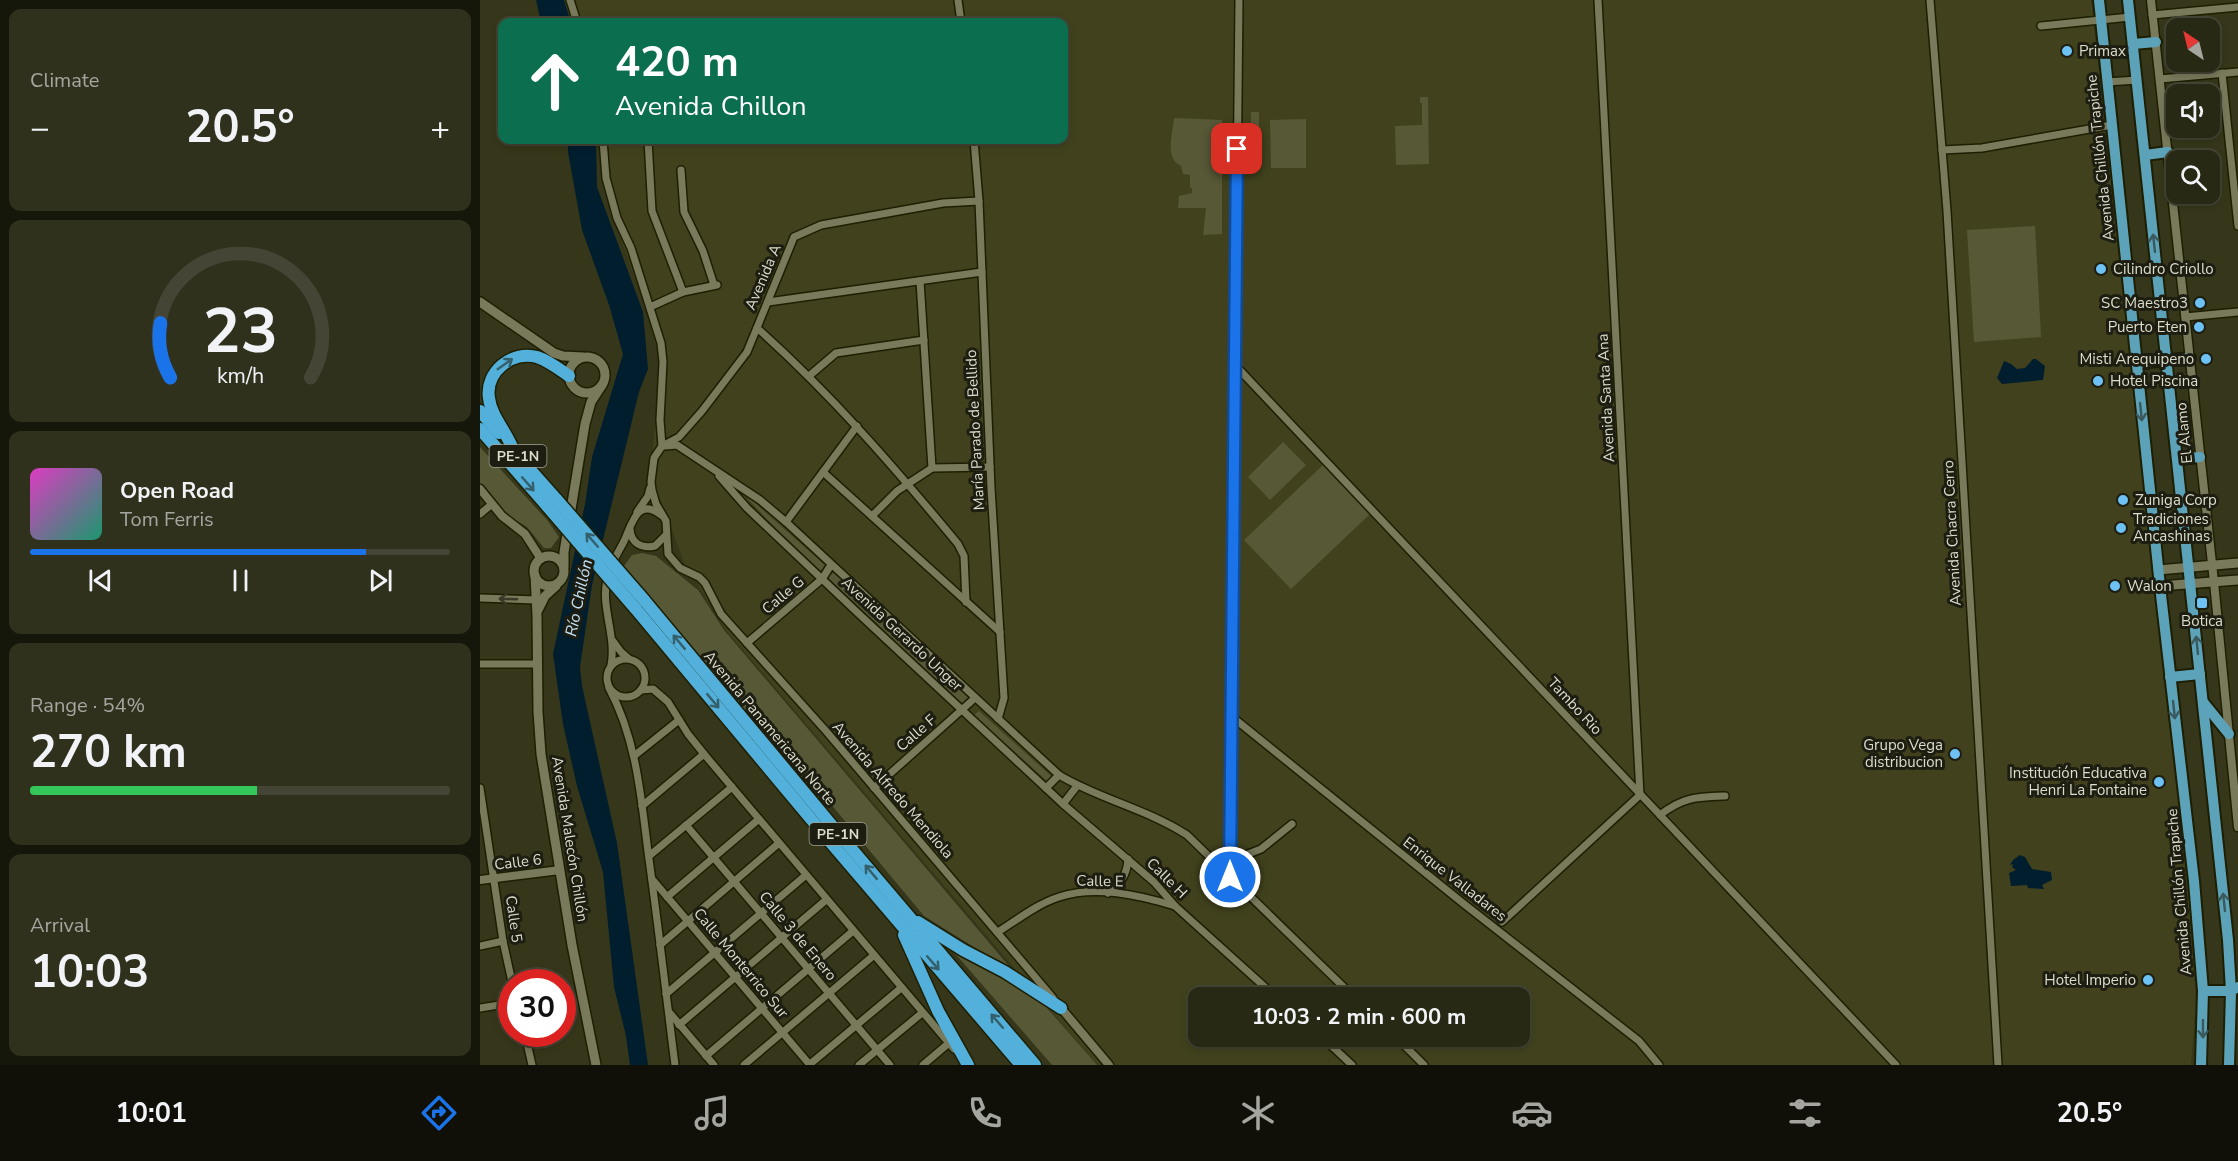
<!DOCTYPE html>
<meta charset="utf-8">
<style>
body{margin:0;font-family:"Nunito Sans",sans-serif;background:#30311d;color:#f1f3f6;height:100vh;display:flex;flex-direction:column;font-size:22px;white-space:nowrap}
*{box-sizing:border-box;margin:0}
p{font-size:20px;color:#a5a6a0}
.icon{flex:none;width:33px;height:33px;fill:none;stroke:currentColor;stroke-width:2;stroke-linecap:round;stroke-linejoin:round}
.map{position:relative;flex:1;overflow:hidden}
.panel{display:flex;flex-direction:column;gap:9px;padding:9px;background:#16170b;width:480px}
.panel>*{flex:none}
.top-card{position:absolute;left:18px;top:18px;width:570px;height:126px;border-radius:12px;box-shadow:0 3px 9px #0003,0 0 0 2px #444534;background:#0b6e4f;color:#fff;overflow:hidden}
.needle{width:39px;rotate:325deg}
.tools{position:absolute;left:1686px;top:18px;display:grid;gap:12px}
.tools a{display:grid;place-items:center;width:54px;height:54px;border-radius:12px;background:#282914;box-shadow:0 3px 9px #0003,0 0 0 2px #444534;font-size:30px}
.speed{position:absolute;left:18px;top:969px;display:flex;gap:12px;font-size:30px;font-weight:700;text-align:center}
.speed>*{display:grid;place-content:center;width:78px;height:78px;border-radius:50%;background:#282914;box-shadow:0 3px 9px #0003,0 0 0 2px #444534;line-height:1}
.speed .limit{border:9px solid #d22;background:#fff;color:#111}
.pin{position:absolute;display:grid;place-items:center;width:51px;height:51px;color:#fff;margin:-26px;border-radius:12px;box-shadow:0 3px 9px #0006}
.me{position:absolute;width:66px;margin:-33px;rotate:0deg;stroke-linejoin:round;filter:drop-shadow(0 0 4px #0008)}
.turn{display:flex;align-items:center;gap:21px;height:126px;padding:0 18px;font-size:27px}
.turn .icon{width:78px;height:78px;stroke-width:2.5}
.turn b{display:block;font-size:42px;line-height:51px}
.big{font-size:45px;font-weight:700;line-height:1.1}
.panel .widget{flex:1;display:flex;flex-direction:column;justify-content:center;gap:9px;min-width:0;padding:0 21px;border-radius:12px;background:#30311d}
.panel .dial{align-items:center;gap:0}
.dial svg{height:156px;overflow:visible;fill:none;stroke:#444534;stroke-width:7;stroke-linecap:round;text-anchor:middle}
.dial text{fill:#f1f3f6;stroke:none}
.song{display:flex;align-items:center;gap:18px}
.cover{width:72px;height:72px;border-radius:9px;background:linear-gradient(135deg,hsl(310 70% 55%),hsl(160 70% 35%))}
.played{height:6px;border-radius:3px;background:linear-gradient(90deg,#1a73e8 80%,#444534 80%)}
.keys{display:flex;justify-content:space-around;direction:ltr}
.heat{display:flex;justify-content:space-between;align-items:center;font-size:33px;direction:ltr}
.charge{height:9px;border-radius:4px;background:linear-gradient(90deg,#34c759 54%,#444534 0)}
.trip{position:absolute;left:708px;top:987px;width:342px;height:60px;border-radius:12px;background:#282914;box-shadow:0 3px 9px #0003,0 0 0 2px #444534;font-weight:700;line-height:60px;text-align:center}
.menu{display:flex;height:96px;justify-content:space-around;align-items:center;background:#101008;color:#a5a6a0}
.menu .icon{width:42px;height:42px}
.menu .selected{color:#1a73e8}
.menu b{font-size:27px;color:#f1f3f6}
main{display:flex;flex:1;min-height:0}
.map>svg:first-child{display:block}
</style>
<main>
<section class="panel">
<div class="widget"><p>Climate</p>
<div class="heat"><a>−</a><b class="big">20.5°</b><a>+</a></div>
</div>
<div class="widget dial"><svg viewBox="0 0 100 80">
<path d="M14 69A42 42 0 1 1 86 69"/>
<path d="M14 69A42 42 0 0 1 9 41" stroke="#1a73e8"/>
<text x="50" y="56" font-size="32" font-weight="700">23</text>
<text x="50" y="72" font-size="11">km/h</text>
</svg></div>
<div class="widget">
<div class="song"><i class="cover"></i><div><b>Open Road</b><p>Tom Ferris</p></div></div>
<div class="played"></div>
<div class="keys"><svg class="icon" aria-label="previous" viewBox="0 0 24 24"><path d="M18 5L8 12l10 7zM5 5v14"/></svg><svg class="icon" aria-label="pause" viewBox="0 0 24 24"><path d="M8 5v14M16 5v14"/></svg><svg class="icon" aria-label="next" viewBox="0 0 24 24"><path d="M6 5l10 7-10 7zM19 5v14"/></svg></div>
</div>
<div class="widget"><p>Range · 54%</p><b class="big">270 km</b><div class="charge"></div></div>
<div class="widget"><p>Arrival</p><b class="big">10:03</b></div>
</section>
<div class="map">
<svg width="1758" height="1065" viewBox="0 0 1758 1065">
<rect width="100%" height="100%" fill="#36371a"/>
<!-- built -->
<path fill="#41421d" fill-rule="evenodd" d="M84 0H1611L1709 902 1716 999 1711 1065H617L245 629 204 562 174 483 173 446 181 364 166 310 126 196 119 140H584V22H90ZM718 998H1040V1036H718Z"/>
<!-- green -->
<g fill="#575836">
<polygon points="940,97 948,97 949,164 916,165 915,126 942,125 942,103 940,103"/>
<polygon points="771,112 779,112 779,158 770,158"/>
<path d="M694 118 742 120V234L723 235 726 208H698L699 196 712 193V188H710V175L703 174 701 166C684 158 693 133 694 118Z"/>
<polygon points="826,119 826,168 791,168 790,120"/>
<polygon points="1555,226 1561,337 1494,342 1487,230"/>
<polygon points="803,442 826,465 790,500 768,477"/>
<polygon points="0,447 67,520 79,537 71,548 64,548 47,527 22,512 0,484"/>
<polygon points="843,465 890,514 811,589 764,540"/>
<polygon points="258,488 345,565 340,571 295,528"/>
<polygon points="162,553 176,556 218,590 244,630 534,972 444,916 335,785 281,732 144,566 152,555"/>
<polygon points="354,572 491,700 484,705 348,578"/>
<polygon points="499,711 571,776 567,781 494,715"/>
<polygon points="472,950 554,993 617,1065 572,1065"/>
</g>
<!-- water -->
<g fill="#001e2e">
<polygon points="56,0 84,0 91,22 61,22"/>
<polygon points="88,140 116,140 117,187 163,312 168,369 159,392 112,585 100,667 102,686 137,843 168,1065 150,1065 146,1036 134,987 123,872 97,786 83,724 73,654 105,504 112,457 143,354 129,305 102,230 88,152"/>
<polygon points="1553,359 1556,359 1565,366 1563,380 1522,384 1517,378 1524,361 1531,364 1537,369 1545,368"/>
<polygon points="1540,855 1545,857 1552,869 1571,872 1572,880 1562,885 1564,889 1548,888 1547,885 1531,886 1529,873 1536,870 1532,867 1533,864 1530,865 1533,860"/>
</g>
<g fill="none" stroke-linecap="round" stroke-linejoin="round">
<!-- minor casing -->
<g stroke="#1e1e02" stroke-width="10">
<g id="minor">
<polyline points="90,0 97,22"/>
<polyline points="478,0 481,22"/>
<polyline points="1450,0 1467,211 1518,1065"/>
<polyline points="1672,15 1758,7"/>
<polyline points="1561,26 1650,17"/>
<polyline points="1742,73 1758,226"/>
<polyline points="1680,79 1758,72"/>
<polyline points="1627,82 1657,80"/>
<polyline points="123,140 126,178 137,218 151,248 181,343 183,362 180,420 182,446"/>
<polyline points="168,140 172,211 203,292"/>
<polyline points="494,140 499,201 511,488 524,698 518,719"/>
<polyline points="1462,150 1502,148 1632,125"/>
<polyline points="201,170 204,212 223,251 234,285"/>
<polyline points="499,201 463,203 341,225 314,237 267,352 222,411 199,437 182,446 174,458 171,482 172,490 176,504 186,521 188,554 200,568 219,577 225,583 241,614 346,731 573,998"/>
<polyline points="440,281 452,468"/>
<polyline points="288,302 502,272"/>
<polyline points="170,307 203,292 237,285"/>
<polyline points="1705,317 1758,312"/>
<path d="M277 328C351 394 415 468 478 544L484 556 486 602"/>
<polyline points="754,364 1416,1065"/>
<polyline points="329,376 356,353 444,340"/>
<path d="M185 446 197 445 280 500 306 522 579 775C619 799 667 809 707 835L875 998"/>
<polyline points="343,472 520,632"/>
<polyline points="239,476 267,508 380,615 583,804 674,882 695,906 797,998"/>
<polyline points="157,512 168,496 170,488"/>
<polyline points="0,514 12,504"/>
<polyline points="392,516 417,491 452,468 510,467"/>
<polyline points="306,522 377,426"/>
<path d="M150 529C151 543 161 549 175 546L186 535"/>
<path d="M132 565C135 556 141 548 145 539 152 523 158 497 181 515"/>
<path d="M128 576C119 605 137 635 131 665"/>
<polyline points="0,598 56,600"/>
<polyline points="133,641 141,652 149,659"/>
<polyline points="267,643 342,579 351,565"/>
<circle cx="146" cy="678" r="19"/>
<polyline points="0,664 58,664"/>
<path d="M129 688C156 738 161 796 168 852 178 923 186 994 195 1065"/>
<polyline points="161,690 173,689 188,702 208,734 224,754 474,1049"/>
<polyline points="751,716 984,904 1159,1041 1179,1065"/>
<polyline points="154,756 199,720"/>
<polyline points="0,788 23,941 32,982"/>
<polyline points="394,788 495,698"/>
<polyline points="566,788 579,775"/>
<polyline points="583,804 597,786"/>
<polyline points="162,806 224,754"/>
<path d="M1180 815C1203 797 1216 797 1245 796"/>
<polyline points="206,825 410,1065"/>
<polyline points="169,856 252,787"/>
<polyline points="750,861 781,849 812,824"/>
<polyline points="750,877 759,0"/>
<polyline points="172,879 330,1065"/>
<path d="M628 893C641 883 647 875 648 859"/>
<polyline points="187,897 279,819"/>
<polyline points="1022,922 1160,795 1118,0"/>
<path d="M518 932C537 920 557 904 579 897 615 885 659 895 695 906"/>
<polyline points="180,945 299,843"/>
<polyline points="0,946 23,941"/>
<polyline points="186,994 326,875"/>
<polyline points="0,1008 32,1003"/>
<polyline points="189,1012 234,1065"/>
<polyline points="199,1025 346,900"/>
<polyline points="45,1034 52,1065"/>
<polyline points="841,1036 872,1065"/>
<polyline points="915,1036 944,1065"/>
<polyline points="226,1056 373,931"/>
<polyline points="264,1065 393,956"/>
<polyline points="329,1065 421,988"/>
<polyline points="379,1065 442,1013"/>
<polyline points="443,1065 469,1043"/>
</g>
</g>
<!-- tertiary casing -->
<g stroke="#1e1e02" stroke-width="11">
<g id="tertiary">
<polyline points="1671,0 1734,582 1758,827"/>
<polyline points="0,489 22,516 45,534 61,559"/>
<polyline points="0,880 80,870"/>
<polyline points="581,1008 629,1065"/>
</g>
</g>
<!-- secondary casing -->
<g stroke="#1e1e02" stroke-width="12">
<g id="secondary">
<polyline points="0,302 74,353 83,356 103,357"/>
<circle cx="107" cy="375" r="18"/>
<circle cx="69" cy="571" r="15"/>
<polyline points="84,567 84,552 105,424 111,402 122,385"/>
<polyline points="1678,570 1758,563"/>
<polyline points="55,575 57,616 58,712 61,754 92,945 116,1065"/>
<polyline points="1680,586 1758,580"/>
<polyline points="58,610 65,596 76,586"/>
</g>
</g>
<!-- primary casing -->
<g stroke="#1e1e02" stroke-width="14">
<g id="primary">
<polyline points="1619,0 1680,586 1714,881 1723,991 1721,1065"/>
<polyline points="1648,0 1748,940 1751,991 1749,1065"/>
<polyline points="1653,44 1676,42"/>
<polyline points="1665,155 1688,152"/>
<polyline points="1656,363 1710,358"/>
<polyline points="1697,459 1720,457"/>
<polyline points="1690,677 1720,674"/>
<polyline points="1723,702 1749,734"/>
<polyline points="1723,991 1751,991 1758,987"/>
</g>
</g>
<!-- trunk casing -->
<g stroke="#1e1e02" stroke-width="15">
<g id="trunk">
<polyline points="0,411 19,433"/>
<polyline points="0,429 68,507"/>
<polyline points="30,447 77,500"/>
<path d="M34 452C28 433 11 417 9 398 5 372 32 350 57 357 69 361 79 369 89 376"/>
<polyline points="164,600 359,834 555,1065"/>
<polyline points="155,608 346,837 541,1065"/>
<polyline points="438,922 483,950 525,972 581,1008"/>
<polyline points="424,935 458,1011 488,1065"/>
</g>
</g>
<!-- minor -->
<use href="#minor" stroke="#797a5b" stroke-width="7"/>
<!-- tertiary -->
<use href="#tertiary" stroke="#797a5b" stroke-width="8"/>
<!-- secondary -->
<use href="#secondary" stroke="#797a5b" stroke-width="9"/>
<!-- primary -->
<use href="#primary" stroke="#5ca3ba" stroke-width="10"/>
<!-- trunk -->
<use href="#trunk" stroke="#52b0da" stroke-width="12"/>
<!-- trunk-bridge casing -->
<g stroke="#1e1e02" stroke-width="15" stroke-linecap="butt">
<g id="trunk-bridge">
<polyline points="77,500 164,600"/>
<polyline points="68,507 155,608"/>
</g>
</g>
<!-- trunk-bridge -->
<use href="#trunk-bridge" stroke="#52b0da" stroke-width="12"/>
</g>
<!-- one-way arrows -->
<defs><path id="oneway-shaft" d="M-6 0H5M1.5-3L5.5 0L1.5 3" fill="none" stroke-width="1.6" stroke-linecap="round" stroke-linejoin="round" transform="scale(1.5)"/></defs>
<g stroke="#39595d">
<use href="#oneway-shaft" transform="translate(1674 243) rotate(-96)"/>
<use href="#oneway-shaft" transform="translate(1661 412) rotate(84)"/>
<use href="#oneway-shaft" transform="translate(1717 645) rotate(-96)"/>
<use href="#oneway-shaft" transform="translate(1694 710) rotate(84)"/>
<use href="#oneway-shaft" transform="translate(1744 902) rotate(-96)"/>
<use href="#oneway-shaft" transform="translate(1723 1029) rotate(90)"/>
</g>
<g stroke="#355f6b">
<use href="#oneway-shaft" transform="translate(25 364) rotate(-35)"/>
<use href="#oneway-shaft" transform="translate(48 484) rotate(49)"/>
<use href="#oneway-shaft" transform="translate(112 540) rotate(-131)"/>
<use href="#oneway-shaft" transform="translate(199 642) rotate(-130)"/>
<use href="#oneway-shaft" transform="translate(233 701) rotate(50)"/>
<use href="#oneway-shaft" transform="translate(391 872) rotate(-130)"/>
<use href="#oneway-shaft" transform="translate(453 963) rotate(49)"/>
<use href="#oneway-shaft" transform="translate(517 1021) rotate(-131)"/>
</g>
<use stroke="#393927" href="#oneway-shaft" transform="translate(28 599) rotate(-178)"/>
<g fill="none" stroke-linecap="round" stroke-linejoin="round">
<!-- route casing -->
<g stroke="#114b97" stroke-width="15">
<polyline id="route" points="750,877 757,149"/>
</g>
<!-- route -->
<use href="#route" stroke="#1a73e8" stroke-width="10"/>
</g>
<!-- markers -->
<g fill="#6dc2f3" stroke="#1d1d11" stroke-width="2">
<circle cx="1587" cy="51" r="6"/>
<circle cx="1621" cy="269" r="6"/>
<circle cx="1720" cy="303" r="6"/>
<circle cx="1719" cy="327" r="6"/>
<circle cx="1726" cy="359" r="6"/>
<circle cx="1618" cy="381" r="6"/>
<circle cx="1643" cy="500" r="6"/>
<circle cx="1641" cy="528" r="6"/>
<circle cx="1635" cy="586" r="6"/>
<rect x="1716" y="597" width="12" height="12" rx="3"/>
<circle cx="1475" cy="754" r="6"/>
<circle cx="1679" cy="782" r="6"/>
<circle cx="1668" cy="980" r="6"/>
</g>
<g text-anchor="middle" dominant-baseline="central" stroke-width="6" stroke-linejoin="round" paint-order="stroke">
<!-- shield labels -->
<g fill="#1d1d11" stroke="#a3a394" stroke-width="1.5">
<rect x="9.5" y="445" width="57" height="22" rx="4.5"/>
<rect x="329.5" y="823" width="57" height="22" rx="4.5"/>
</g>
<g font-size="14" font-weight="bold" fill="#dcddcc">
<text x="38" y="456">PE-1N</text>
<text x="358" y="834">PE-1N</text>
</g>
<!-- poi labels -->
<g font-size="15" fill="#dcddcc" stroke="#1d1d11" text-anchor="start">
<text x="1599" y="51">Primax</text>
<text x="1633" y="269">Cilindro Criollo</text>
<text x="1708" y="303" text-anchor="end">SC Maestro3</text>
<text x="1707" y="327" text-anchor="end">Puerto Eten</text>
<text x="1714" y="359" text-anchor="end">Misti Arequipeno</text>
<text x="1630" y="381">Hotel Piscina</text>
<text x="1655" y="500">Zuniga Corp</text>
<text x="1653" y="519">Tradiciones<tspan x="1653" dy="17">Ancashinas</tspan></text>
<text x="1647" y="586">Walon</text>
<text x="1722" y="621" text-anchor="middle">Botica</text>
<text x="1463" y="745" text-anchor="end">Grupo Vega<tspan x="1463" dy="17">distribucion</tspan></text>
<text x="1667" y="773" text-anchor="end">Institución Educativa<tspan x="1667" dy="17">Henri La Fontaine</tspan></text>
<text x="1656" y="980" text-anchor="end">Hotel Imperio</text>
</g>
<!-- street labels -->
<g font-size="15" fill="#dcddcc" stroke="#1d1d11">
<text transform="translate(1620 158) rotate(-96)">Avenida Chillón Trapiche</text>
<text transform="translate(283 277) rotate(-67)">Avenida A</text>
<text transform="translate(1126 398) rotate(-93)">Avenida Santa Ana</text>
<text transform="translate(495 430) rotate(-93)">María Parado de Bellido</text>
<text transform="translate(1704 433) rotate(-96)">El Alamo</text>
<text transform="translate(1472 533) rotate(-93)">Avenida Chacra Cerro</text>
<text transform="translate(303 595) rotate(-40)">Calle G</text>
<text transform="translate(422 634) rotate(43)">Avenida Gerardo Unger</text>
<text transform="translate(1095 706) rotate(47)">Tambo Rio</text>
<text transform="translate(290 728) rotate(50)">Avenida Panamericana Norte</text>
<text transform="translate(436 733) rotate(-41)">Calle F</text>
<text transform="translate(413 790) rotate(49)">Avenida Alfredo Mendiola</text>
<text transform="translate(90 839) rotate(81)">Avenida Malecón Chillón</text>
<text transform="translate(38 862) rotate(-7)">Calle 6</text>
<text transform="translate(687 878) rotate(45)">Calle H</text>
<text transform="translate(975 879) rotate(38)">Enrique Valladares</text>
<text transform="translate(620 881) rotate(1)">Calle E</text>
<text transform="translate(1699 892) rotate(-95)">Avenida Chillón Trapiche</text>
<text transform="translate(34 919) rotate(82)">Calle 5</text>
<text transform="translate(318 936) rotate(50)">Calle 3 de Enero</text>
<text transform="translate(261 963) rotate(50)">Calle Monterrico Sur</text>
</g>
<!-- water labels -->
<g font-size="16" font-style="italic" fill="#c2e3f8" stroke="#1d1d11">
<text transform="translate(99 598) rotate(-78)">Río Chillón</text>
</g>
</g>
</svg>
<div class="tools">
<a><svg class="needle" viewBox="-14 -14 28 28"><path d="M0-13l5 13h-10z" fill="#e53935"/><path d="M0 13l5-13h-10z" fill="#a5a6a0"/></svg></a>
<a><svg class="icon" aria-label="sound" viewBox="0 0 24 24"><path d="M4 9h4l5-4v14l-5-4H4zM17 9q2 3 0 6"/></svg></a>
<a><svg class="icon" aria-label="search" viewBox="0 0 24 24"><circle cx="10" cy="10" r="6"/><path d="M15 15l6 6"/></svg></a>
</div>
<div class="speed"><div class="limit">30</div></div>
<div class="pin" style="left:757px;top:149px;background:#d93025"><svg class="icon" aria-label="arrive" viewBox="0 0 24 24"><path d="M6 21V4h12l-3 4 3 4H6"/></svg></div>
<svg class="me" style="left:750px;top:877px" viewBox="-20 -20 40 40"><circle r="17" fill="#1a73e8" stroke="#fff" stroke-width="3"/><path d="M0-11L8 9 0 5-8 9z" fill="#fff"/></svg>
<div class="trip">10:03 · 2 min · 600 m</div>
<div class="top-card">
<div class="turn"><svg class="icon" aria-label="ahead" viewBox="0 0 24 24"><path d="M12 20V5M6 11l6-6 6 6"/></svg><div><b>420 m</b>Avenida Chillon</div></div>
</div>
</div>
</main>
<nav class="menu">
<b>10:01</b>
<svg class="icon selected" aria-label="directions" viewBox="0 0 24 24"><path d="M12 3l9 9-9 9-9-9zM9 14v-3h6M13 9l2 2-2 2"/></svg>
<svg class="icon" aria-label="music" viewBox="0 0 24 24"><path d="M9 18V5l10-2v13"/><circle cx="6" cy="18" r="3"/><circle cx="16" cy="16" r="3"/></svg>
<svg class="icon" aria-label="phone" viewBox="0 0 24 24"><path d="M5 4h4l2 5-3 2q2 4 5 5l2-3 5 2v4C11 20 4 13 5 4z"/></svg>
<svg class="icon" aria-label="climate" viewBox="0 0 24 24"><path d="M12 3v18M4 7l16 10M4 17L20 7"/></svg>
<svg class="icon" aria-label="car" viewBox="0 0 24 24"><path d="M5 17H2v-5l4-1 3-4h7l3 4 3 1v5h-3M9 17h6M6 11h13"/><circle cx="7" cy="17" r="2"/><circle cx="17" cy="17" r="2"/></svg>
<svg class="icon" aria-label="filters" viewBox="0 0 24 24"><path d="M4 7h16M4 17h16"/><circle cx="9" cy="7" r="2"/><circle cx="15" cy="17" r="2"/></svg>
<b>20.5°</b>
</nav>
